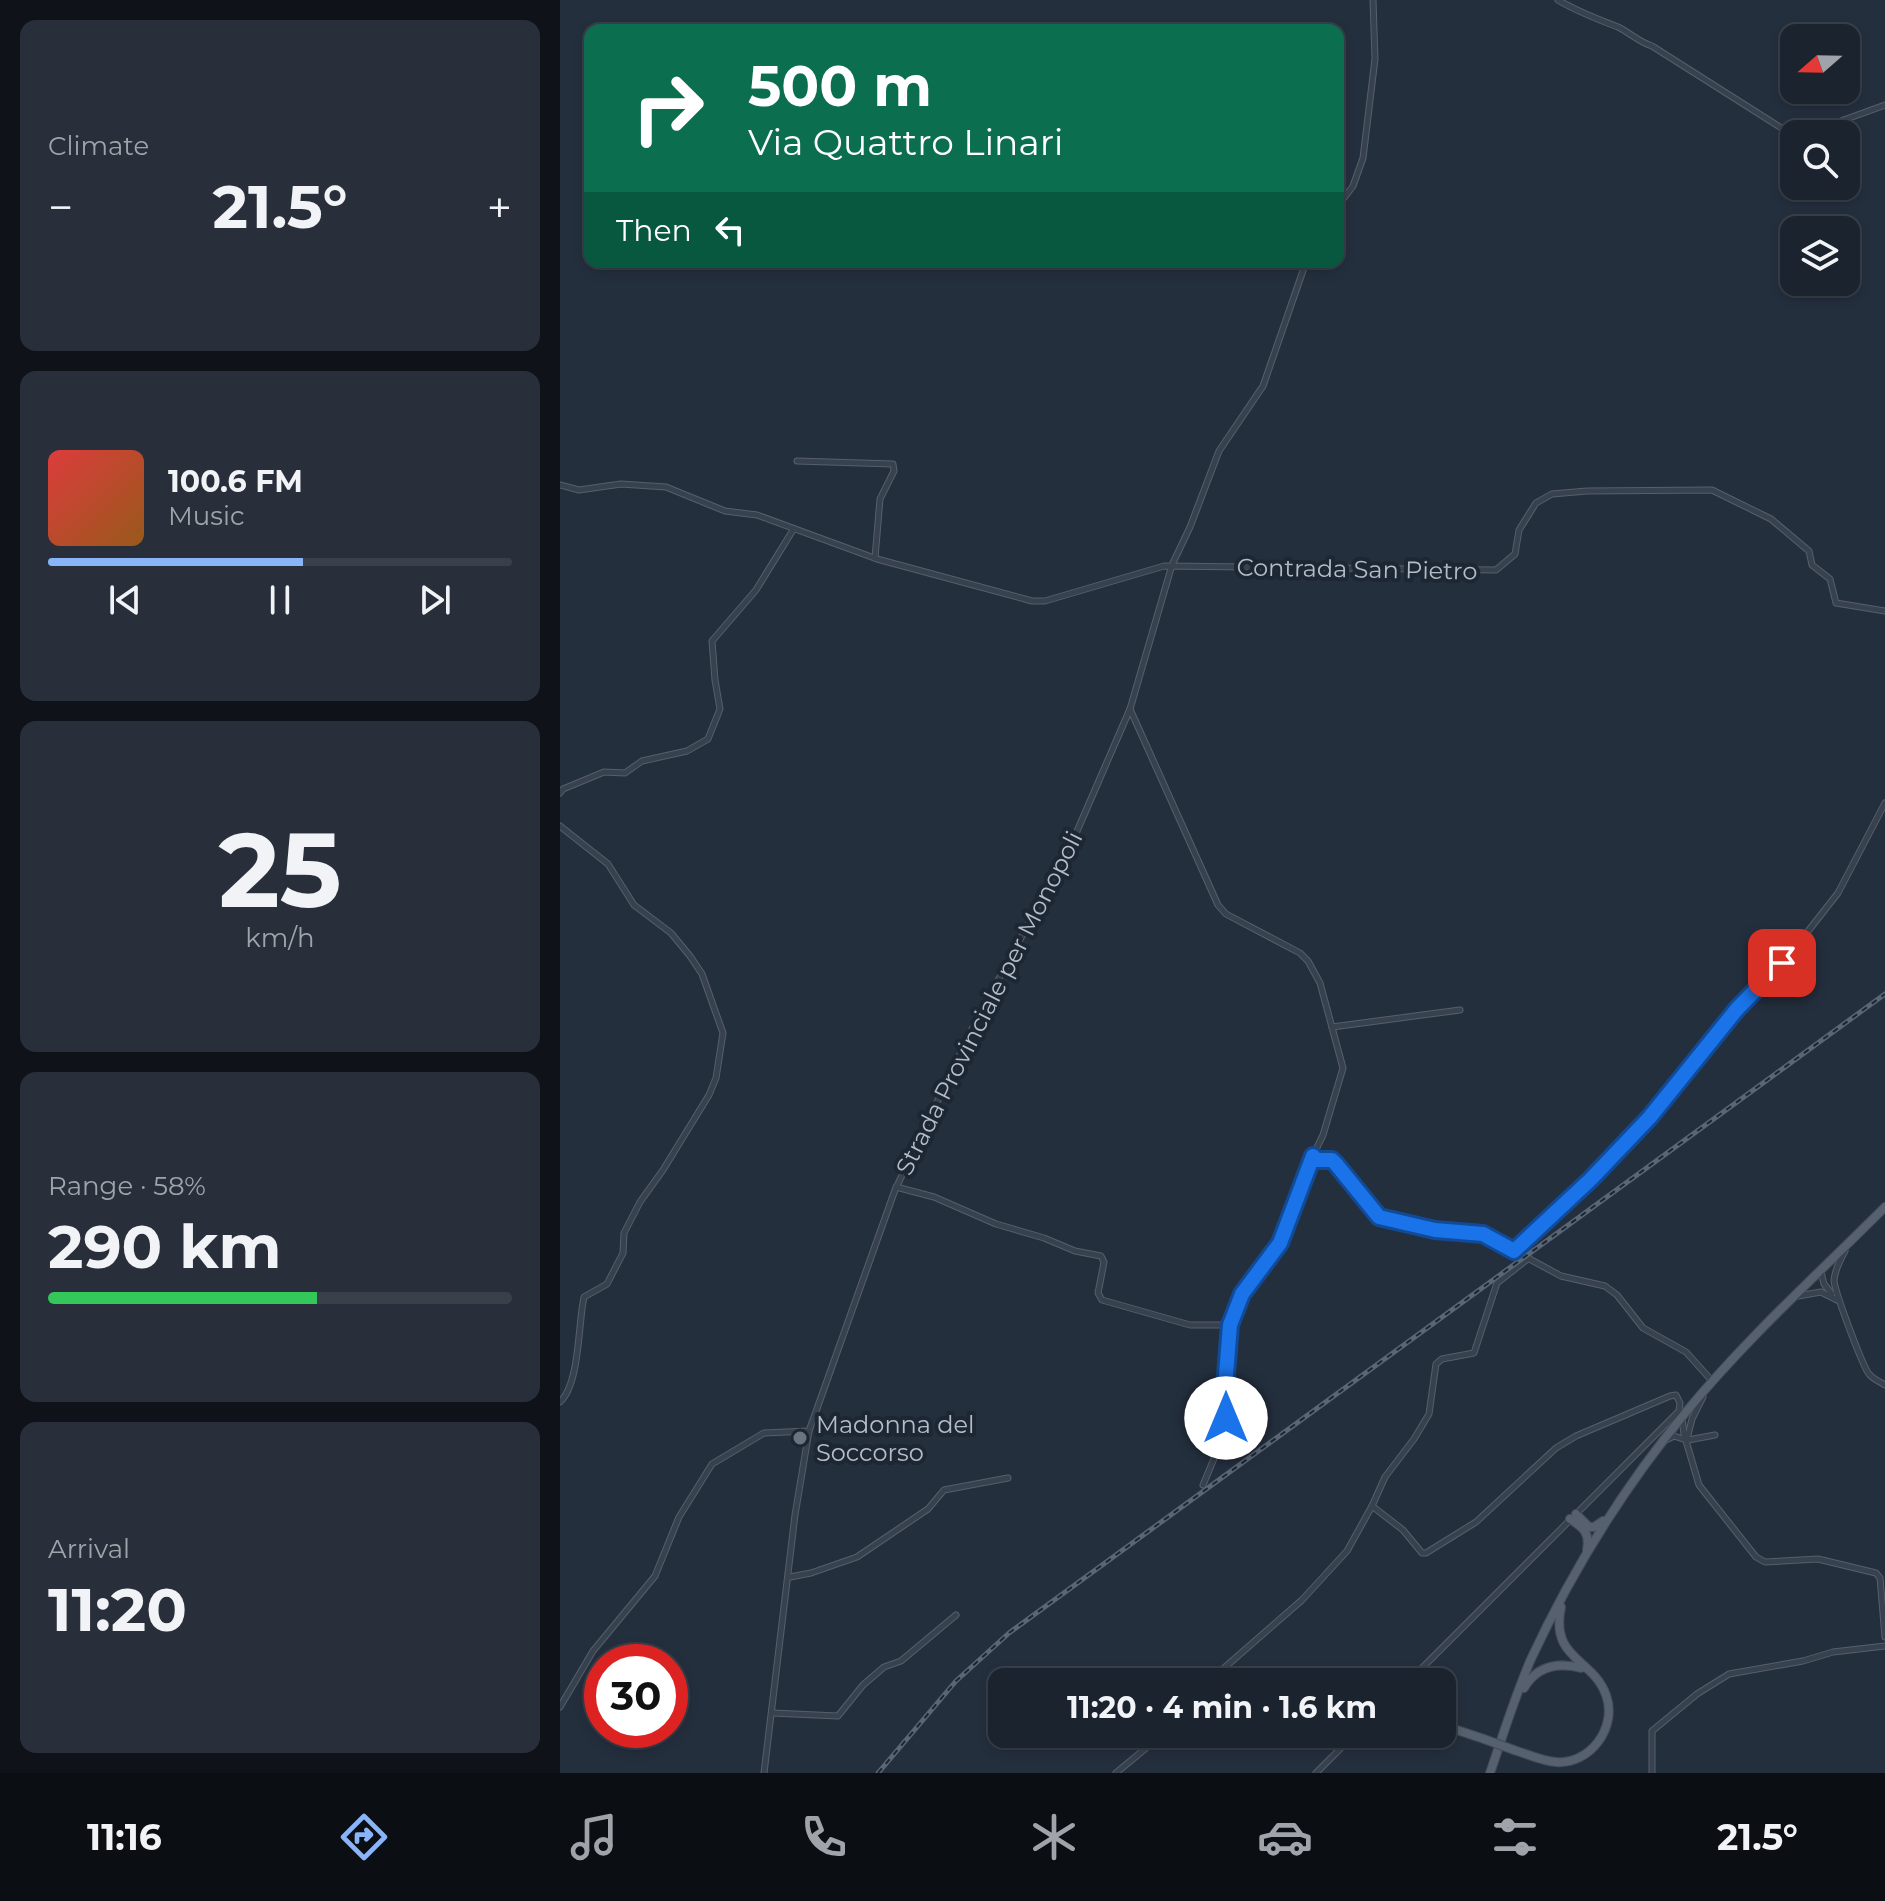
<!DOCTYPE html>
<meta charset="utf-8">
<style>
body{margin:0;font-family:Montserrat,sans-serif;background:#282f3a;color:#f1f3f6;height:100vh;display:flex;flex-direction:column;font-size:30px;white-space:nowrap}
*{box-sizing:border-box;margin:0}
p{font-size:26px;color:#a0a4aa}
.icon{flex:none;width:44px;height:44px;fill:none;stroke:currentColor;stroke-width:2;stroke-linecap:round;stroke-linejoin:round}
.map{position:relative;flex:1;overflow:hidden}
.side{display:flex;flex-direction:column;gap:20px;padding:20px;background:#0f1319;width:560px}
.side>*{flex:none}
.guide{position:absolute;left:24px;top:24px;width:760px;height:244px;border-radius:16px;box-shadow:0 4px 12px #0003,0 0 0 2px #39404a;background:#0b6e4f;color:#fff;overflow:hidden}
.needle{width:52px;rotate:250deg}
.controls{position:absolute;left:1220px;top:24px;display:grid;gap:16px}
.controls a{display:grid;place-items:center;width:80px;height:80px;border-radius:16px;background:#1b232e;box-shadow:0 4px 12px #0003,0 0 0 2px #39404a;font-size:40px}
.speed{position:absolute;left:24px;top:1644px;display:flex;gap:16px;font-size:40px;font-weight:700;text-align:center}
.speed>*{display:grid;place-content:center;width:104px;height:104px;border-radius:50%;background:#1b232e;box-shadow:0 4px 12px #0003,0 0 0 2px #39404a;line-height:1}
.speed .limit{border:12px solid #d22;background:#fff;color:#111}
.pin{position:absolute;display:grid;place-items:center;width:68px;height:68px;color:#fff;margin:-34px;border-radius:16px;box-shadow:0 4px 12px #0006}
.me{position:absolute;width:88px;margin:-44px;rotate:0deg;stroke-linejoin:round;filter:drop-shadow(0 0 6px #0008)}
.turn{display:flex;align-items:center;gap:28px;height:168px;padding:0 32px;font-size:36px}
.turn .icon{width:104px;height:104px;stroke-width:2.5}
.turn b{display:block;font-size:56px;line-height:68px}
.then{display:flex;align-items:center;height:76px;padding:0 32px;background:#0003;gap:16px;font-size:30px}
.big{font-size:60px;font-weight:700;line-height:1.1}
.side .widget{flex:1;display:flex;flex-direction:column;justify-content:center;gap:12px;min-width:0;padding:0 28px;border-radius:16px;background:#282f3a}
.side .dial{align-items:center;gap:0}
.dial b{font-size:104px;line-height:1}
.song{display:flex;align-items:center;gap:24px}
.cover{width:96px;height:96px;border-radius:12px;background:linear-gradient(135deg,hsl(0 70% 55%),hsl(30 70% 35%))}
.played{height:8px;border-radius:4px;background:linear-gradient(90deg,#8ab4f8 55%,#39404a 55%)}
.keys{display:flex;justify-content:space-around;direction:ltr}
.heat{display:flex;justify-content:space-between;align-items:center;font-size:44px;direction:ltr}
.charge{height:12px;border-radius:6px;background:linear-gradient(90deg,#34c759 58%,#39404a 0)}
.trip{position:absolute;left:428px;top:1668px;width:468px;height:80px;border-radius:16px;background:#1b232e;box-shadow:0 4px 12px #0003,0 0 0 2px #39404a;font-weight:700;line-height:80px;text-align:center}
.tab-bar{display:flex;height:128px;justify-content:space-around;align-items:center;background:#0b0e12;color:#a0a4aa}
.tab-bar .icon{width:56px;height:56px}
.tab-bar .current{color:#8ab4f8}
.tab-bar b{font-size:36px;color:#f1f3f6}
main{display:flex;flex:1;min-height:0}
.map>svg:first-child{display:block}
</style>
<main>
<section class="side">
<div class="widget"><p>Climate</p>
<div class="heat"><a>−</a><b class="big">21.5°</b><a>+</a></div>
</div>
<div class="widget">
<div class="song"><i class="cover"></i><div><b>100.6 FM</b><p>Music</p></div></div>
<div class="played"></div>
<div class="keys"><svg class="icon" aria-label="previous" viewBox="0 0 24 24"><path d="M18 5L8 12l10 7zM5 5v14"/></svg><svg class="icon" aria-label="pause" viewBox="0 0 24 24"><path d="M8 5v14M16 5v14"/></svg><svg class="icon" aria-label="next" viewBox="0 0 24 24"><path d="M6 5l10 7-10 7zM19 5v14"/></svg></div>
</div>
<div class="widget dial"><b>25</b><p>km/h</p></div>
<div class="widget"><p>Range · 58%</p><b class="big">290 km</b><div class="charge"></div></div>
<div class="widget"><p>Arrival</p><b class="big">11:20</b></div>
</section>
<div class="map">
<svg width="1325" height="1773" viewBox="0 0 1325 1773">
<rect width="100%" height="100%" fill="#242f3e"/>
<g fill="none" stroke-linecap="round" stroke-linejoin="round">
<!-- minor casing -->
<g stroke="#565f6c" stroke-width="7">
<g id="minor">
<path d="M998 0C1018 12 1037 19 1058 27 1070 33 1079 42 1092 46L1234 136"/>
<polyline points="1245,134 1325,105"/>
<polyline points="778,206 793,186 803,158 815,59 813,0"/>
<polyline points="237,461 333,464 334,471 320,499 315,558"/>
<polyline points="0,485 19,490 61,484 106,487 165,511 197,515 317,559 472,601 485,601 604,566 936,570 955,554 959,530 976,503 992,494 1027,491 1152,490 1211,519 1249,551 1252,565 1270,579 1276,603 1325,611"/>
<polyline points="570,709 658,905 666,914 740,953 748,961 760,983 783,1068 763,1135 745,1172 722,1237 682,1294 670,1325 665,1387 666,1418 658,1449 643,1485"/>
<polyline points="0,793 3,789 44,772 65,773 82,761 127,751 148,739 160,709 155,680 152,641 196,590 233,530"/>
<path d="M0 826 48 864 74 905 111 933 130 956 142 974 163 1033 156 1078 149 1095 103 1170 80 1202 64 1233 63 1253 47 1284 24 1297C18 1323 20 1384 0 1402"/>
<polyline points="772,1027 900,1010"/>
<polyline points="753,1156 756,1160 772,1160 776,1164 819,1217 875,1230 923,1234 1001,1276 1045,1286 1057,1295 1083,1328 1126,1352 1152,1381"/>
<polyline points="336,1187 374,1197 436,1224 484,1238 515,1251 541,1256 544,1262 538,1293 542,1300 630,1325 670,1325"/>
<polyline points="954,1251 1031,1179 1080,1128 1177,1009 1227,958 1278,893 1325,803"/>
<path d="M1285 1251C1280 1260 1275 1270 1274 1280 1274 1290 1303 1367 1309 1374 1313 1379 1320 1382 1325 1385"/>
<polyline points="1261,1272 1264,1284 1272,1294"/>
<polyline points="1238,1296 1261,1292 1277,1300"/>
<polyline points="1122,1417 1124,1434 1139,1485 1196,1557 1205,1562 1258,1559 1316,1573 1320,1578 1325,1637"/>
<polyline points="1127,1439 1132,1419 1143,1397"/>
<polyline points="1106,1440 1114,1436 1126,1440"/>
<polyline points="1128,1440 1155,1435"/>
<polyline points="812,1506 843,1530 862,1553 866,1553 916,1522 996,1448 1016,1436 1110,1396 1116,1395 1120,1403 1119,1411 849,1681"/>
<polyline points="230,1577 251,1573 297,1557 368,1509 384,1490 448,1478"/>
<polyline points="648,1682 742,1600 787,1551 812,1506 825,1477 854,1439 869,1414 876,1364 882,1359 914,1353 937,1283 969,1258"/>
<polyline points="0,1707 33,1651 95,1576 119,1517 152,1464 204,1433 249,1431"/>
<polyline points="212,1713 278,1716 303,1685 324,1667 341,1661 396,1615"/>
<polyline points="204,1773 235,1515 249,1431 335,1190 413,1027 511,845 570,709 612,565 630,527 659,451 703,386 746,262"/>
<polyline points="556,1773 603,1734"/>
<polyline points="756,1773 795,1734"/>
<polyline points="1092,1773 1092,1731 1137,1694 1169,1674 1243,1661 1273,1652 1325,1646"/>
</g>
</g>
<!-- major casing -->
<g stroke="#414a57" stroke-width="10">
<g id="major">
<polyline points="1016,1514 1029,1527 1034,1527 1043,1521"/>
<path d="M1010 1519C1024 1528 1030 1533 1027 1550"/>
<polyline points="849,1682 850,1681"/>
<path d="M964 1688C977 1666 998 1662 1021 1668"/>
<polyline points="882,1725 924,1739"/>
<path d="M954 1750C967 1754 982 1761 996 1762 1030 1765 1058 1727 1046 1695 1033 1658 990 1660 1001 1607"/>
<path d="M930 1773C943 1735 955 1696 971 1659 1012 1571 1064 1487 1126 1412 1186 1339 1258 1274 1325 1207"/>
</g>
</g>
<!-- minor -->
<use href="#minor" stroke="#38414e" stroke-width="5"/>
<!-- major -->
<use href="#major" stroke="#56606e" stroke-width="8"/>
<!-- rail casing -->
<g stroke="#5a6575" stroke-width="5">
<polyline id="rail" points="318,1773 396,1681 449,1633 1325,994"/>
</g>
<!-- rail -->
<use href="#rail" stroke="#1d2633" stroke-width="2" stroke-dasharray="6" stroke-linecap="butt"/>
<!-- major-bridge casing -->
<g stroke="#414a57" stroke-width="10" stroke-linecap="butt">
<polyline id="major-bridge" points="924,1739 954,1750"/>
</g>
<!-- major-bridge -->
<use href="#major-bridge" stroke="#56606e" stroke-width="8"/>
</g>
<g fill="none" stroke-linecap="round" stroke-linejoin="round">
<!-- route casing -->
<g stroke="#114b97" stroke-width="20">
<polyline id="route" points="666,1418 665,1387 670,1325 682,1294 720,1243 753,1156 756,1160 772,1160 776,1164 819,1217 875,1230 923,1234 954,1251 1031,1179 1090,1117 1177,1009 1222,963"/>
</g>
<!-- route -->
<use href="#route" stroke="#1a73e8" stroke-width="14"/>
</g>
<!-- markers -->
<circle fill="#6b7280" stroke="#1d2633" stroke-width="3" cx="240" cy="1438" r="8"/>
<g text-anchor="middle" dominant-baseline="central" stroke-width="8" stroke-linejoin="round" paint-order="stroke">
<!-- street labels -->
<g font-size="24" fill="#b4bcc9" stroke="#1d2633">
<text transform="translate(797 569) rotate(1)">Contrada San Pietro</text>
<text transform="translate(429 1003) rotate(-63)">Strada Provinciale per Monopoli</text>
</g>
<!-- poi labels -->
<g font-size="24" fill="#b4bcc9" stroke="#1d2633" text-anchor="start">
<text x="256" y="1424">Madonna del<tspan x="256" dy="28">Soccorso</tspan></text>
</g>
</g>
</svg>
<div class="controls">
<a><svg class="needle" viewBox="-14 -14 28 28"><path d="M0-13l5 13h-10z" fill="#e53935"/><path d="M0 13l5-13h-10z" fill="#a0a4aa"/></svg></a>
<a><svg class="icon" aria-label="search" viewBox="0 0 24 24"><circle cx="10" cy="10" r="6"/><path d="M15 15l6 6"/></svg></a>
<a><svg class="icon" aria-label="layers" viewBox="0 0 24 24"><path d="M12 4l9 5-9 5-9-5zM3 14l9 5 9-5"/></svg></a>
</div>
<div class="speed"><div class="limit">30</div></div>
<div class="pin" style="left:1222px;top:963px;background:#d93025"><svg class="icon" aria-label="arrive" viewBox="0 0 24 24"><path d="M6 21V4h12l-3 4 3 4H6"/></svg></div>
<svg class="me" style="left:666px;top:1418px" viewBox="-20 -20 40 40"><circle r="19" fill="#fff"/><path d="M0-13L10 11 0 6-10 11z" fill="#1a73e8"/></svg>
<div class="trip">11:20 · 4 min · 1.6 km</div>
<div class="guide">
<div class="turn"><svg class="icon" aria-label="right" viewBox="0 0 24 24"><path d="M7 20v-9h11M14 6l5 5-5 5"/></svg><div><b>500 m</b>Via Quattro Linari</div></div>
<div class="then">Then<svg class="icon" aria-label="left" viewBox="0 0 24 24"><path d="M17 20v-9H6M10 6l-5 5 5 5"/></svg></div>
</div>
</div>
</main>
<nav class="tab-bar">
<b>11:16</b>
<svg class="icon current" aria-label="directions" viewBox="0 0 24 24"><path d="M12 3l9 9-9 9-9-9zM9 14v-3h6M13 9l2 2-2 2"/></svg>
<svg class="icon" aria-label="music" viewBox="0 0 24 24"><path d="M9 18V5l10-2v13"/><circle cx="6" cy="18" r="3"/><circle cx="16" cy="16" r="3"/></svg>
<svg class="icon" aria-label="phone" viewBox="0 0 24 24"><path d="M5 4h4l2 5-3 2q2 4 5 5l2-3 5 2v4C11 20 4 13 5 4z"/></svg>
<svg class="icon" aria-label="climate" viewBox="0 0 24 24"><path d="M12 3v18M4 7l16 10M4 17L20 7"/></svg>
<svg class="icon" aria-label="car" viewBox="0 0 24 24"><path d="M5 17H2v-5l4-1 3-4h7l3 4 3 1v5h-3M9 17h6M6 11h13"/><circle cx="7" cy="17" r="2"/><circle cx="17" cy="17" r="2"/></svg>
<svg class="icon" aria-label="filters" viewBox="0 0 24 24"><path d="M4 7h16M4 17h16"/><circle cx="9" cy="7" r="2"/><circle cx="15" cy="17" r="2"/></svg>
<b>21.5°</b>
</nav>
